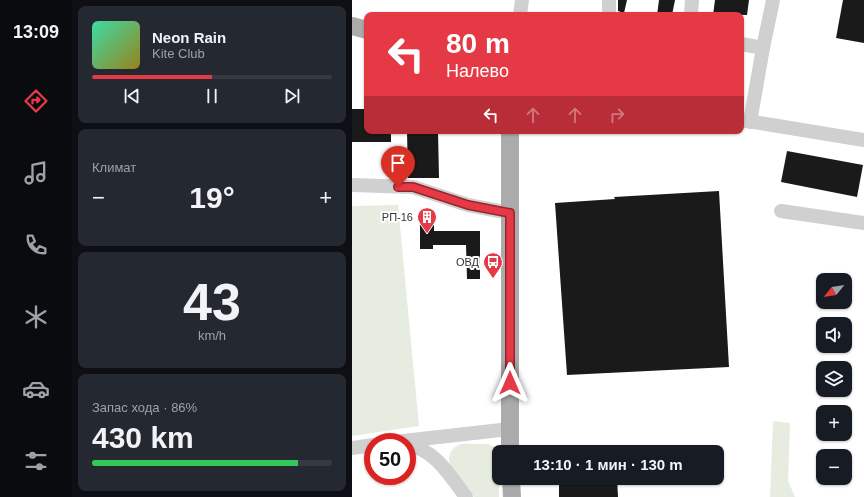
<!DOCTYPE html>
<html lang="ru">
<meta charset="utf-8">
<style>
body{margin:0;font-family:Arial,sans-serif;background:#242831;color:#f1f3f6;height:100vh;display:flex;flex-direction:column;font-size:15px;white-space:nowrap}
*{box-sizing:border-box;margin:0}
p{font-size:13px;color:#9ea1a6}
.icon{flex:none;width:22px;height:22px;fill:none;stroke:currentColor;stroke-width:2;stroke-linecap:round;stroke-linejoin:round}
.map{position:relative;flex:1;overflow:hidden}
.panel{display:flex;flex-direction:column;gap:6px;padding:6px;background:#0d0f14;width:280px}
.panel>*{flex:none}
.hud{position:absolute;left:12px;top:12px;width:380px;height:122px;border-radius:8px;box-shadow:0 1px 3px #0004;background:#e63946;color:#fff;overflow:hidden}
.needle{width:26px;rotate:240deg}
.controls{position:absolute;left:464px;top:273px;display:grid;gap:8px}
.controls a{display:grid;place-items:center;width:36px;height:36px;border-radius:8px;background:#171b24;box-shadow:0 1px 3px #0004;font-size:20px}
.speed{position:absolute;left:12px;top:433px;display:flex;gap:8px;font-size:20px;font-weight:700;text-align:center}
.speed>*{display:grid;place-content:center;width:52px;height:52px;border-radius:50%;background:#171b24;box-shadow:0 1px 3px #0004;line-height:1}
.speed .limit{border:6px solid #d22;background:#fff;color:#111}
.pin{position:absolute;display:grid;place-items:center;width:34px;height:34px;color:#fff;margin:-41px -17px;border-radius:50% 50% 50% 0;rotate:-45deg;box-shadow:0 0 4px #0007}
.pin .icon{rotate:45deg}
.me{position:absolute;width:44px;margin:-22px;rotate:0deg;stroke-linejoin:round;filter:drop-shadow(0 0 3px #0008)}
.turn{display:flex;align-items:center;gap:14px;height:84px;padding:0 16px;font-size:18px}
.turn .icon{width:52px;height:52px;stroke-width:2.5}
.turn b{display:block;font-size:28px;line-height:34px}
.lanes{display:flex;align-items:center;height:38px;padding:0 16px;background:#0003;justify-content:center;gap:20px;direction:ltr}
.lanes .off{opacity:.35}
.big{font-size:30px;font-weight:700;line-height:1.1}
.panel .widget{flex:1;display:flex;flex-direction:column;justify-content:center;gap:6px;min-width:0;padding:0 14px;border-radius:8px;background:#242831}
.panel .dial{align-items:center;gap:0}
.dial b{font-size:52px;line-height:1}
.song{display:flex;align-items:center;gap:12px}
.cover{width:48px;height:48px;border-radius:6px;background:linear-gradient(135deg,hsl(160 70% 55%),hsl(50 70% 35%))}
.played{height:4px;border-radius:2px;background:linear-gradient(90deg,#e63946 50%,#363941 50%)}
.keys{display:flex;justify-content:space-around;direction:ltr}
.heat{display:flex;justify-content:space-between;align-items:center;font-size:22px;direction:ltr}
.charge{height:6px;border-radius:3px;background:linear-gradient(90deg,#34c759 86%,#363941 0)}
.trip{position:absolute;left:140px;top:445px;width:232px;height:40px;border-radius:8px;background:#171b24;box-shadow:0 1px 3px #0004;font-weight:700;line-height:40px;text-align:center}
main{display:flex;flex:1;min-height:0}
.tab-bar{display:flex;flex-direction:column;width:72px;justify-content:space-around;align-items:center;background:#090b0e;color:#9ea1a6}
.tab-bar .icon{width:28px;height:28px}
.tab-bar .active{color:#e63946}
.tab-bar b{font-size:18px;color:#f1f3f6}
.map>svg:first-child{display:block}
</style>
<main>
<nav class="tab-bar">
<b>13:09</b>
<svg class="icon active" aria-label="directions" viewBox="0 0 24 24"><path d="M12 3l9 9-9 9-9-9zM9 14v-3h6M13 9l2 2-2 2"/></svg>
<svg class="icon" aria-label="music" viewBox="0 0 24 24"><path d="M9 18V5l10-2v13"/><circle cx="6" cy="18" r="3"/><circle cx="16" cy="16" r="3"/></svg>
<svg class="icon" aria-label="phone" viewBox="0 0 24 24"><path d="M5 4h4l2 5-3 2q2 4 5 5l2-3 5 2v4C11 20 4 13 5 4z"/></svg>
<svg class="icon" aria-label="climate" viewBox="0 0 24 24"><path d="M12 3v18M4 7l16 10M4 17L20 7"/></svg>
<svg class="icon" aria-label="car" viewBox="0 0 24 24"><path d="M5 17H2v-5l4-1 3-4h7l3 4 3 1v5h-3M9 17h6M6 11h13"/><circle cx="7" cy="17" r="2"/><circle cx="17" cy="17" r="2"/></svg>
<svg class="icon" aria-label="filters" viewBox="0 0 24 24"><path d="M4 7h16M4 17h16"/><circle cx="9" cy="7" r="2"/><circle cx="15" cy="17" r="2"/></svg>
</nav>
<section class="panel">
<div class="widget">
<div class="song"><i class="cover"></i><div><b>Neon Rain</b><p>Kite Club</p></div></div>
<div class="played"></div>
<div class="keys"><svg class="icon" aria-label="previous" viewBox="0 0 24 24"><path d="M18 5L8 12l10 7zM5 5v14"/></svg><svg class="icon" aria-label="pause" viewBox="0 0 24 24"><path d="M8 5v14M16 5v14"/></svg><svg class="icon" aria-label="next" viewBox="0 0 24 24"><path d="M6 5l10 7-10 7zM19 5v14"/></svg></div>
</div>
<div class="widget"><p>Климат</p>
<div class="heat"><a>−</a><b class="big">19°</b><a>+</a></div>
</div>
<div class="widget dial"><b>43</b><p>km/h</p></div>
<div class="widget"><p>Запас хода · 86%</p><b class="big">430 km</b><div class="charge"></div></div>
</section>
<div class="map">
<svg width="512" height="497" viewBox="0 0 512 497">
<rect width="100%" height="100%" fill="#fff"/>
<!-- green -->
<g fill="#e6ecdf">
<polygon points="46,205 67,426 0,436 0,206"/>
<polygon points="421,421 438,423 436,481 443,497 418,497"/>
<path d="M109 444H137L146 450 147 497H122L98 465C95 455 99 448 109 444Z"/>
</g>
<!-- building -->
<g fill="#1a1a1a">
<polygon points="266,0 275,0 272,13 266,11"/>
<polygon points="307,0 323,0 320,15 305,15"/>
<polygon points="363,0 397,0 395,15 361,15"/>
<polygon points="491,0 512,0 512,43 484,38"/>
<polygon points="0,109 15,109 15,131 39,131 39,142 0,142"/>
<polygon points="55,131 86,131 87,178 56,178"/>
<polygon points="435,151 511,165 505,197 429,182"/>
<polygon points="367,191 377,367 215,375 203,203 263,199 262,197"/>
<polygon points="68,219 82,219 82,231 128,231 128,279 115,279 114,245 81,245 81,249 68,249"/>
<polygon points="207,478 265,478 266,497 207,497"/>
</g>
<g fill="none" stroke-linecap="round" stroke-linejoin="round">
<!-- minor -->
<g stroke="#d0d0d0" stroke-width="14">
<polyline points="168,15 170,0"/>
<polyline points="257,15 257,0"/>
<polyline points="339,15 340,0"/>
<polyline points="389,44 411,48"/>
<polyline points="389,120 512,140"/>
<polyline points="398,122 411,48 421,0"/>
<polyline points="0,185 61,187 116,205 158,213"/>
<polyline points="429,211 512,223"/>
<polyline points="42,442 158,429"/>
<path d="M55 445C82 448 99 477 114 497"/>
<polyline points="0,448 21,445"/>
</g>
<!-- major -->
<g stroke="#ababab" stroke-width="18">
<polyline points="0,26 15,30"/>
<polyline points="158,131 158,452"/>
<polyline points="159,478 160,497"/>
</g>
</g>
<g fill="none" stroke-linecap="round" stroke-linejoin="round">
<!-- route casing -->
<g stroke="#96252e" stroke-width="10">
<polyline id="route" points="46,187 61,187 116,205 158,213 158,383"/>
</g>
<!-- route -->
<use href="#route" stroke="#e63946" stroke-width="7"/>
</g>
<!-- icons -->
<defs>
<g id="building-pin" transform="scale(1)"><path d="M0 17L-7.5 6A9.5 9.5 0 1 1 7.5 6Z" fill="#e63946" stroke="#fff"/><path d="M-4-6H4V6H1V3H-1V6H-4ZM-2.5-4.3h1.7v1.8h-1.7ZM.8-4.3h1.7v1.8H.8ZM-2.5-1h1.7V.8h-1.7ZM.8-1h1.7V.8H.8Z" fill="#fff"/></g>
<g id="bus-pin" transform="scale(1)"><path d="M0 17L-7.5 6A9.5 9.5 0 1 1 7.5 6Z" fill="#e63946" stroke="#fff"/><path d="M-5-6H5V4H4V6H2V4H-2V6H-4V4H-5ZM-3.5-4V0h7V-4ZM-3.5 1.2v1.5H-2V1.2ZM2 1.2v1.5H3.5V1.2Z" fill="#fff"/></g>
</defs>
<g fill-rule="evenodd">
<use href="#building-pin" x="75" y="217"/>
<use href="#bus-pin" x="141" y="262"/>
</g>
<g text-anchor="middle" dominant-baseline="central" stroke-width="4" stroke-linejoin="round" paint-order="stroke">
<!-- poi labels -->
<g font-size="11" fill="#333" stroke="#fff" text-anchor="end">
<text x="61" y="217">РП-16</text>
<text x="127" y="262">ОВД</text>
</g>
</g>
</svg>
<div class="controls">
<a><svg class="needle" viewBox="-14 -14 28 28"><path d="M0-13l5 13h-10z" fill="#e53935"/><path d="M0 13l5-13h-10z" fill="#9ea1a6"/></svg></a>
<a><svg class="icon" aria-label="sound" viewBox="0 0 24 24"><path d="M4 9h4l5-4v14l-5-4H4zM17 9q2 3 0 6"/></svg></a>
<a><svg class="icon" aria-label="layers" viewBox="0 0 24 24"><path d="M12 4l9 5-9 5-9-5zM3 14l9 5 9-5"/></svg></a>
<a>+</a>
<a>−</a>
</div>
<div class="speed"><div class="limit">50</div></div>
<div class="pin" style="left:46px;top:187px;background:#d93025"><svg class="icon" aria-label="arrive" viewBox="0 0 24 24"><path d="M6 21V4h12l-3 4 3 4H6"/></svg></div>
<svg class="me" style="left:158px;top:383px" viewBox="-20 -20 40 40"><path d="M0-17L14 15 0 8-14 15z" fill="#e63946" stroke="#fff" stroke-width="4"/></svg>
<div class="trip">13:10 · 1 мин · 130 m</div>
<div class="hud">
<div class="turn"><svg class="icon" aria-label="left" viewBox="0 0 24 24"><path d="M17 20v-9H6M10 6l-5 5 5 5"/></svg><div><b>80 m</b>Налево</div></div>
<div class="lanes"><svg class="icon" aria-label="left" viewBox="0 0 24 24"><path d="M17 20v-9H6M10 6l-5 5 5 5"/></svg><svg class="icon off" aria-label="ahead" viewBox="0 0 24 24"><path d="M12 20V5M6 11l6-6 6 6"/></svg><svg class="icon off" aria-label="ahead" viewBox="0 0 24 24"><path d="M12 20V5M6 11l6-6 6 6"/></svg><svg class="icon off" aria-label="right" viewBox="0 0 24 24"><path d="M7 20v-9h11M14 6l5 5-5 5"/></svg></div>
</div>
</div>
</main>
